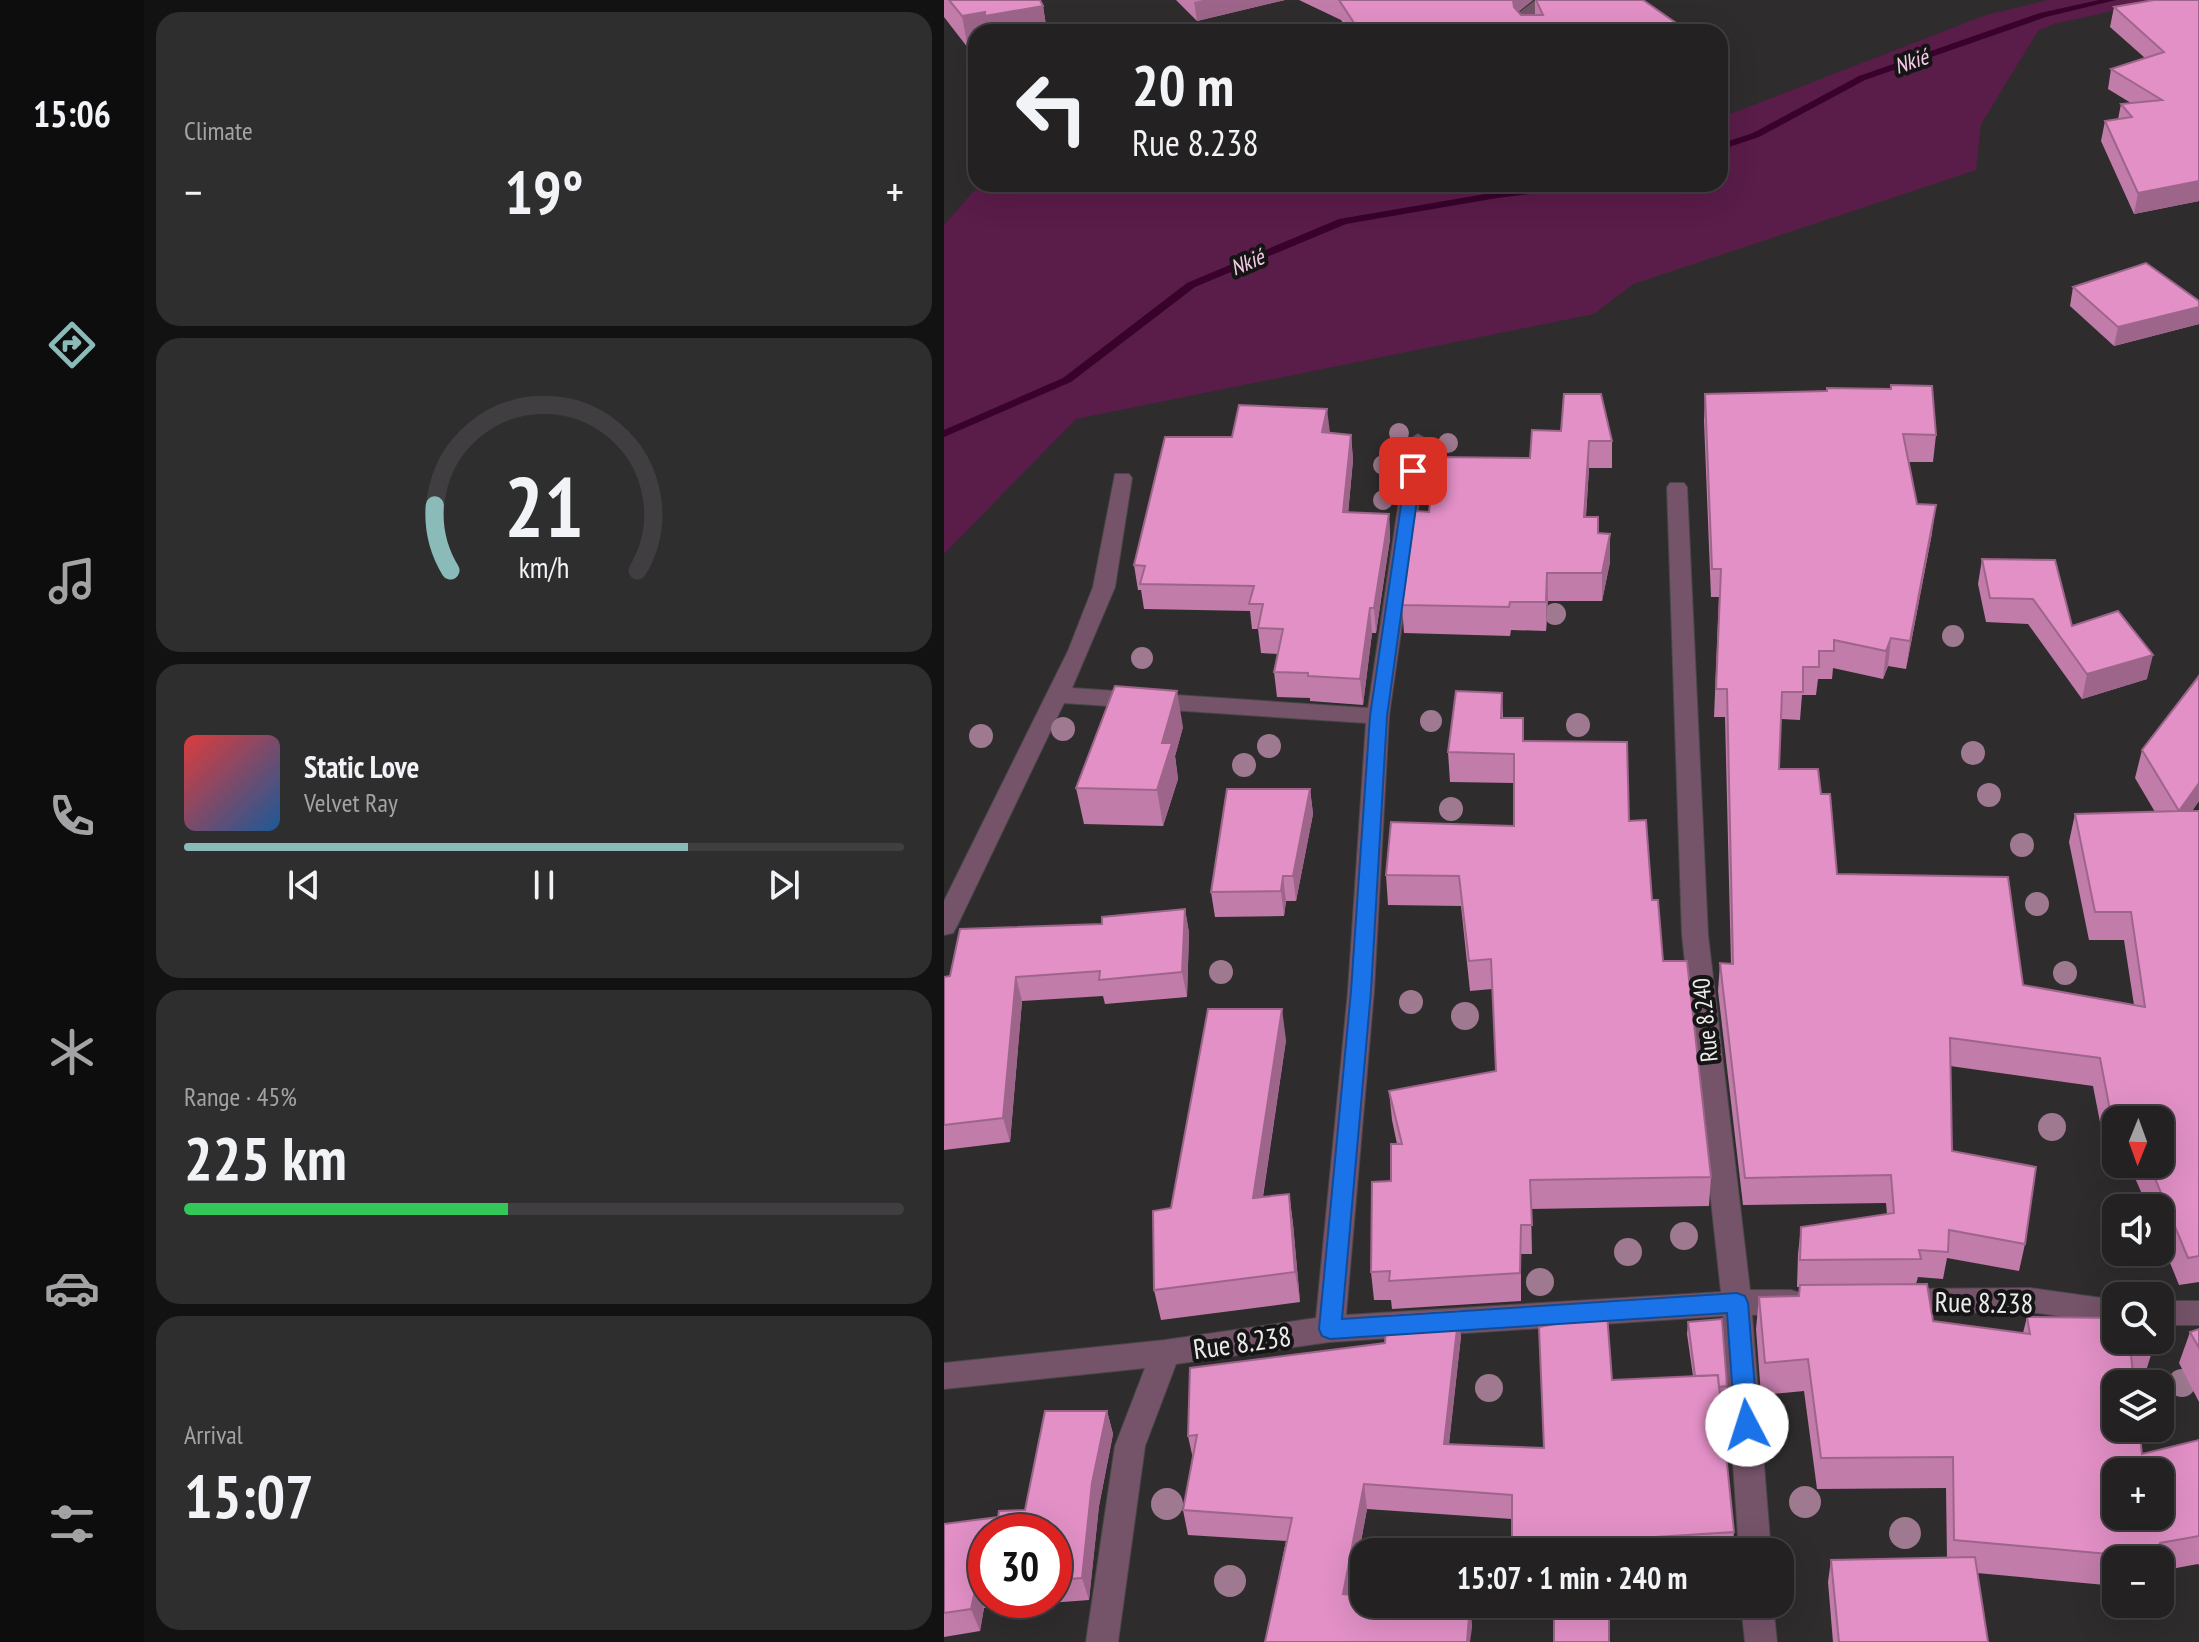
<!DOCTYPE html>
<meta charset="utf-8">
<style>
body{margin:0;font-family:"PT Sans Narrow",sans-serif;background:#2f2e2f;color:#f1f3f6;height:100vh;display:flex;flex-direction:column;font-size:30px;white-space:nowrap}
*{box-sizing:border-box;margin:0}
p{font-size:26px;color:#a3a3a5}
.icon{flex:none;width:44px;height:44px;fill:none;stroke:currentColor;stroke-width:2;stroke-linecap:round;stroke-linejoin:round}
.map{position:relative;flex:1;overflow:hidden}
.details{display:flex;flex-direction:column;gap:12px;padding:12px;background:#131213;width:800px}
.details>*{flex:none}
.top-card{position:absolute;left:24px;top:24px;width:760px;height:168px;border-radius:24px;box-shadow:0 8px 32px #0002,0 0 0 2px #403e40;background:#232122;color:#f1f3f6;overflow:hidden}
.needle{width:52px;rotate:181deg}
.controls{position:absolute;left:1158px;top:1106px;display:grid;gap:16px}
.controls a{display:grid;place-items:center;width:72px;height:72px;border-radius:16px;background:#232122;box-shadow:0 8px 32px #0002,0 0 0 2px #403e40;font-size:40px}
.speed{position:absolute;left:24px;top:1514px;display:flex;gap:16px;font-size:40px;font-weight:700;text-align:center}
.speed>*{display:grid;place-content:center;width:104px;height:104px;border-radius:50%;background:#232122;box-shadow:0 8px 32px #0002,0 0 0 2px #403e40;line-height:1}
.speed .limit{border:12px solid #d22;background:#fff;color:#111}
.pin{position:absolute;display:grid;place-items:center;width:68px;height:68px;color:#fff;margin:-34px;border-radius:16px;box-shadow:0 4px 12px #0006}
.me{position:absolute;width:88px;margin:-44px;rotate:355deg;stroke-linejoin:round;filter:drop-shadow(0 0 6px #0008)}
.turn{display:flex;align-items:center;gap:28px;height:168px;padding:0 32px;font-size:36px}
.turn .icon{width:104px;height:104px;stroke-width:2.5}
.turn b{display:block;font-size:56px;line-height:68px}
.big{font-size:60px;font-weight:700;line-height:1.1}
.details .card{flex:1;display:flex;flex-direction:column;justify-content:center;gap:12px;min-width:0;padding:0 28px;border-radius:24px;background:#2f2e2f}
.details .dial{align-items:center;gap:0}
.dial svg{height:208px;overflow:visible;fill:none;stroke:#403e40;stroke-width:7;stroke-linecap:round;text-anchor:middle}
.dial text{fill:#f1f3f6;stroke:none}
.song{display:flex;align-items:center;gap:24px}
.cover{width:96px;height:96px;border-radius:12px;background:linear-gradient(135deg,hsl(0 70% 55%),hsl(210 70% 35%))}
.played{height:8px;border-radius:4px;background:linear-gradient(90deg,#8bbbb9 70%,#403e40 70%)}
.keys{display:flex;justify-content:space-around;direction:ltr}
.heat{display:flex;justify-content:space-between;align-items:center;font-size:44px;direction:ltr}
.charge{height:12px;border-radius:6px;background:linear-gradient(90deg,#34c759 45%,#403e40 0)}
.trip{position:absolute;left:406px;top:1538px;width:444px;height:80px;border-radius:24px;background:#232122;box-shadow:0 8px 32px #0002,0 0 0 2px #403e40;font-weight:700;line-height:80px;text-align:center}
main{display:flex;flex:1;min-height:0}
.menu{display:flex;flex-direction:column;width:144px;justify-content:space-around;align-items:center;background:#0e0d0e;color:#a3a3a5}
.menu .icon{width:56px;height:56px}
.menu .active{color:#8bbbb9}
.menu b{font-size:36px;color:#f1f3f6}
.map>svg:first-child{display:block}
</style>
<main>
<nav class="menu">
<b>15:06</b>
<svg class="icon active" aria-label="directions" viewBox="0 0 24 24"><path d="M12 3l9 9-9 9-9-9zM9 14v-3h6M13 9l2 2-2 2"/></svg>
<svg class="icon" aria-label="music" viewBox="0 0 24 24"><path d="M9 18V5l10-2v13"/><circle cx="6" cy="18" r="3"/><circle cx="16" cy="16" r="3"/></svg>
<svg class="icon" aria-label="phone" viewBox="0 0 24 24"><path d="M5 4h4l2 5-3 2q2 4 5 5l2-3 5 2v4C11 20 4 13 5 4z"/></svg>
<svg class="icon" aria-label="climate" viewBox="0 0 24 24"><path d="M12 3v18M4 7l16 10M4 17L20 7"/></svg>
<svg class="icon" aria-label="car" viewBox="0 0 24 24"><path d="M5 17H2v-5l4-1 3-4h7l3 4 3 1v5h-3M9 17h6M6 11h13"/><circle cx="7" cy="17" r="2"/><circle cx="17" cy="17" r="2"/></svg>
<svg class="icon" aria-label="filters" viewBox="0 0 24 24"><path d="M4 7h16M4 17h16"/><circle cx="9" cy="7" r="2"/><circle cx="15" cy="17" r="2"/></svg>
</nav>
<section class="details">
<div class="card"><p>Climate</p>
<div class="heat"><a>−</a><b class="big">19°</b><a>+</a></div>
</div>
<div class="card dial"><svg viewBox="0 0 100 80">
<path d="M14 69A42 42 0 1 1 86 69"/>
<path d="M14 69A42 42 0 0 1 8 44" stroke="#8bbbb9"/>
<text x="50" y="56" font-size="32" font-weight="700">21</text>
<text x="50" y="72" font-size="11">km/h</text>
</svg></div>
<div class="card">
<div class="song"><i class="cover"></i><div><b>Static Love</b><p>Velvet Ray</p></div></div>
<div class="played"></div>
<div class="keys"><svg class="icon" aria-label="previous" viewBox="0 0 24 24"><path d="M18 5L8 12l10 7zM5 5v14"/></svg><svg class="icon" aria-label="pause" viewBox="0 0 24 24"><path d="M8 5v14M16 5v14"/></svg><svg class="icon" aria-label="next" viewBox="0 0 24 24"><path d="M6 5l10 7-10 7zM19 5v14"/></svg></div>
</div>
<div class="card"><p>Range · 45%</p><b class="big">225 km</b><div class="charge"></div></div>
<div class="card"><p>Arrival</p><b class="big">15:07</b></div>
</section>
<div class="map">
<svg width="1255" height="1642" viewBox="0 0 1255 1642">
<rect width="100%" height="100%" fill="#2f2c2e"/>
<!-- green -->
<polygon fill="#5a1c49" points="1104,0 1218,0 1110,24 1094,31 1037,124 1032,170 689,284 650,314 132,419 0,554 0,225 36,184 776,184 776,118 1042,15"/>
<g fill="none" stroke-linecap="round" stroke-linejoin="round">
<!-- stream -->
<g fill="#38022b" fill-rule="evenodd">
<polygon points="1155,0 1172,0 1102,17 921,80 815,137 776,150 776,144 809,133 915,76 1096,13"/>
<polygon points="617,184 647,184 642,187 553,198 402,224 251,287 127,382 0,437 0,430 119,378 243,283 395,219 553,192"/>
</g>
<!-- street casing -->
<g stroke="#494748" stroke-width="2">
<g id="street">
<polygon points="592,0 616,0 588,16 589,24 597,32 579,32 573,26 572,15"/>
<polygon points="474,434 484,440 445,716 430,991 402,1315 777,1292 738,935 723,487 726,483 740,483 743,487 764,935 806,1290 847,1290 857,1293 861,1302 857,1311 847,1314 808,1315 827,1552 795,1552 779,1316 386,1342 232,1364 201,1446 174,1642 142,1642 171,1446 201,1368 0,1389 0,1363 221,1340 372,1318 404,991 422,723 120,703 13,926 9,933 0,935 0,901 124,651 149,587 171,474 185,474 188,478 171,587 128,688 424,708 464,440"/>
<polygon points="1086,1288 1172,1300 1172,1324 1086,1312 955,1313 945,1310 941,1301 945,1292 955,1289"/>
<rect x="1216" y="1301" width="39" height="24"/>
<polygon points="797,1604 829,1604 833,1642 801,1642"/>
</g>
</g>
<!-- street -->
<use href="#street" fill="#755369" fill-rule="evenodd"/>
</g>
<!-- trees -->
<g fill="#9e7990">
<circle cx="455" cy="433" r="10"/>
<circle cx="504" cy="443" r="10"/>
<circle cx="439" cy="465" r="10"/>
<circle cx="439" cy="500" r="10"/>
<circle cx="611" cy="614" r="11"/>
<circle cx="1009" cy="636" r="11"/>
<circle cx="198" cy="658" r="11"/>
<circle cx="487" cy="721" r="11"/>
<circle cx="634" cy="725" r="12"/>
<circle cx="119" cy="729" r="12"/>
<circle cx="37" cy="736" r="12"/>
<circle cx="325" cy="746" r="12"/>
<circle cx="1029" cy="753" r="12"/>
<circle cx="300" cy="765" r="12"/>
<circle cx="1045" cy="795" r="12"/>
<circle cx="507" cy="809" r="12"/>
<circle cx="1078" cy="845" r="12"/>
<circle cx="1093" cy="904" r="12"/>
<circle cx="277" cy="972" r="12"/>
<circle cx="1121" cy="973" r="12"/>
<circle cx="467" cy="1002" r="12"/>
<circle cx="521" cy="1016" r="14"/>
<circle cx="1108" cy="1127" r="14"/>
<circle cx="740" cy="1236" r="14"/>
<circle cx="684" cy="1252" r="14"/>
<circle cx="596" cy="1282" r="14"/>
<circle cx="1238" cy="1383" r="14"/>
<circle cx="545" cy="1388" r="14"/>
<circle cx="861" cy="1502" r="16"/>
<circle cx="223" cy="1504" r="16"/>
<circle cx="961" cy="1533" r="16"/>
<circle cx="286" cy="1581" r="16"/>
</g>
<!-- wall -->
<g fill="#c27caa" fill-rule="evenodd">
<polygon points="0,0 96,0 99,6 103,32 32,32 24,48 0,17"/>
<polygon points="232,0 341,0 253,21"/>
<polygon points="355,0 589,0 574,12 577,15 591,15 591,0 699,0 745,32 405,32 397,20"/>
<polygon points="1255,0 1255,201 1190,214 1157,141 1161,121 1174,119 1177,104 1187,103 1164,89 1167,69 1201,58 1166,27 1170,7"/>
<polygon points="1129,287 1255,301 1255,324 1170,346 1126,306"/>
<polygon points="947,385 992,435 989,462 965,462 973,504 988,533 962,669 944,666 939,679 889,668 888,679 874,679 872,695 858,695 856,720 837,719 835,769 877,794 893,874 1079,985 1190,1005 1180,940 1145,940 1125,842 1131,814 1211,812 1191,778 1198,750 1255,676 1255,801 1248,811 1255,811 1255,1282 1235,1285 1216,1238 1216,1208 1204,1208 1185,1164 1216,1164 1216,1120 1172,1120 1172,1153 1162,1153 1149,1086 1006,1066 1008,1151 1081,1244 1075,1271 1003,1258 999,1279 974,1277 972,1284 989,1321 1079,1333 1083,1317 1207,1355 1198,1384 1172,1384 1198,1454 1255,1440 1255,1565 1254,1564 1216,1571 1216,1560 1172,1560 1172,1586 1033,1573 1044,1642 889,1642 884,1582 887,1560 1003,1558 1002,1488 873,1489 860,1391 817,1395 812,1329 815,1297 854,1296 856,1287 853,1287 854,1254 857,1227 943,1214 942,1203 799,1205 774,991 776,963 787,964 781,717 770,717 775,597 767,597 760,421 761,394 946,389"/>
<polygon points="617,431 668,441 668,468 645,468 642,517 654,533 666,534 666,562 658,601 604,601 602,631 567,630 566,636 460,633 458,605 485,512 586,458"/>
<polygon points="386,433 407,435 409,460 404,513 445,514 446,539 432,633 428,633 419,705 366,701 366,698 333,697 330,672 334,654 317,653 314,629 308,629 306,611 200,609 197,590 194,590 190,565 288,437"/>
<polygon points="1038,559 1128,626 1203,679 1138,699 1084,624 1042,622 1034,584"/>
<polygon points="558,693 559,718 579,741 685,821 708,900 719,961 767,1177 765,1206 587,1209 588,1254 577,1254 577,1301 448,1309 447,1300 430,1300 427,1272 453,1144 448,1120 445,1091 552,1071 548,989 526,991 517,906 444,905 442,875 570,826 570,783 506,782 504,752"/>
<polygon points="239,727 231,756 234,779 219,826 140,824 132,788"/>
<polygon points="366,789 369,814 352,901 342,901 340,916 271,917 267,892"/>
<polygon points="241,909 245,933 243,997 161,1004 159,996 78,1001 66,1142 0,1150 0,977 6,976 158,924"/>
<polygon points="342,1040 319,1197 345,1194 349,1224 356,1302 217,1320 210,1290 227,1208"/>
<polygon points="744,1322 783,1386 782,1398 776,1399 790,1532 788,1552 568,1552 568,1519 423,1509 407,1595 526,1604 528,1628 321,1642 342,1541 244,1535 239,1510 249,1459 244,1436 517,1336 505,1444 599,1448 668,1380 749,1376 743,1334"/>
<polygon points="1255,1329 1255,1402 1235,1363 1246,1332"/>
<path d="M163 1411 169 1434 155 1506 145 1600 40 1608 36 1631 0 1637V1524L54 1517 81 1510ZM42 1532H110V1600H42Z"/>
</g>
<!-- shaded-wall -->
<g fill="#9e658b">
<polygon points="259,0 341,0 253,21 250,2"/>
<polygon points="569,0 589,0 569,15"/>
<polygon points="99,6 103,32 32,32 32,46 24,48 18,16 41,12"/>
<polygon points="547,26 547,32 529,32"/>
<polygon points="1255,181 1255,201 1190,214 1194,193"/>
<polygon points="1255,307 1255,324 1170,346 1174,327"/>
<polygon points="383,409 386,433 378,432"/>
<polygon points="407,435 409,460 402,537 399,512"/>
<polygon points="645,441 645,468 640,545 640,517"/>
<polygon points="992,505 988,533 962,669 966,641"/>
<polygon points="445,514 446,539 432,633 430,608"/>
<polygon points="666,534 666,562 658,601 658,573"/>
<polygon points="603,573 604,601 602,631 602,602"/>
<polygon points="426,608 428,633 419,705 416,679"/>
<polygon points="947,638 944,666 939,679 942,651"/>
<polygon points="1209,655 1203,679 1138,699 1143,674"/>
<polygon points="233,691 239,727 231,756 234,779 219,826 213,790 218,743"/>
<polygon points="1255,783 1255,801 1227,839 1235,811"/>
<polygon points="366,789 369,814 352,901 349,876"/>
<polygon points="339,876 342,901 340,916 337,891"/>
<polygon points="241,909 245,933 243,997 238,972"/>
<polygon points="72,977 78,1001 66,1142 59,1118"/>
<polygon points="338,1009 342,1040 314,1228 309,1198"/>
<polygon points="345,1194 349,1224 356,1302 351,1272"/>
<polygon points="515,1311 517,1336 502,1469 500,1444"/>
<polygon points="163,1411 169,1434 155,1506 145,1600 138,1578 148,1483"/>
<polygon points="420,1484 423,1509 403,1618 399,1594"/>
<polygon points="32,1586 40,1608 36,1631 27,1609"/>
<polygon points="526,1604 528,1628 526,1642 523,1642"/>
</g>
<!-- building -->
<g fill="#e290c6" stroke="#9e658b" stroke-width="2" fill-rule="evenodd">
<polygon points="5,0 96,0 99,6 41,16 41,12 18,16"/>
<polygon points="395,0 569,0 570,7 577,15 599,15 592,0 699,0 745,32 554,32 547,26 529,32 416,32"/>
<polygon points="1210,0 1255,0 1255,181 1194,193 1161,121 1188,117 1177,104 1218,100 1167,69 1220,52 1170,7"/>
<polygon points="1202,263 1255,301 1255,307 1174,327 1129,287"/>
<polygon points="947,385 988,386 992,435 959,434 973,504 992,505 966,641 947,638 942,651 890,640 890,651 875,651 875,667 859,667 859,692 838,692 835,769 874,769 877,794 886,794 893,874 1064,877 1079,985 1201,1007 1187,912 1151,912 1131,814 1235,811 1198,750 1255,676 1255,783 1235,811 1255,811 1255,1256 1244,1258 1205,1164 1216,1164 1216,1120 1172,1120 1172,1126 1169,1126 1156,1058 1006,1038 1008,1151 1092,1167 1081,1244 1005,1230 1004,1252 975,1250 977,1259 856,1260 857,1227 950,1213 947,1175 801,1178 776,963 789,964 783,689 772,689 777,569 768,569 761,394 883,391 883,388 947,389"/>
<polygon points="620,394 657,394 668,441 645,441 640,517 654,517 654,533 666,534 658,573 603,573 602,602 566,602 565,607 458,605 471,511 485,512 491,457 586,458 588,430 617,431"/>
<polygon points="295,405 383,409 378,432 407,435 399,512 445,514 430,608 426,608 416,679 364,676 364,673 330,672 339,629 314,628 319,604 305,604 310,586 196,584 201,566 190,565 221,437 288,437"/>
<polygon points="1038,559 1111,560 1128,626 1174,611 1209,655 1143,674 1089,599 1046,598"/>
<polygon points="171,686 233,691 218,743 228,743 213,790 132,788"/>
<polygon points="512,691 558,693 557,718 579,718 579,741 683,742 685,821 702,820 708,900 714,900 719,961 743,961 767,1177 586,1180 588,1225 577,1225 576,1273 445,1281 446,1271 427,1272 428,1182 447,1181 447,1144 458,1144 445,1091 552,1071 547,959 525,961 515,876 442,875 447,822 570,826 570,754 504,752"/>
<polygon points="283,789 366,789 349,876 339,876 337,891 267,892"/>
<polygon points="241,909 238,972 155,980 156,971 72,977 59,1118 0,1125 0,977 6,976 16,929 158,924 158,917"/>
<polygon points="264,1009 338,1009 309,1198 345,1194 351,1272 210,1290 209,1211 227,1208"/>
<path d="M983 1284 989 1321 1086 1334 1083 1317 1172 1318V1340H1203L1207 1355H1187L1190 1384H1172V1428H1195L1198 1454 1255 1440V1536L1216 1543 1208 1558 1010 1540 1009 1457 877 1458 864 1359 821 1363 815 1297 855 1296 856 1285ZM1172 1472H1216V1516H1172Z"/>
<polygon points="515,1311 500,1444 600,1448 595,1327 663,1314 668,1380 774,1375 790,1532 664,1540 664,1552 568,1552 568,1495 420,1484 399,1594 420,1596 420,1604 526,1604 523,1642 321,1642 348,1518 239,1510 253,1435 244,1436 246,1368 441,1343 443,1316"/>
<polygon points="778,1319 783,1386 775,1387 774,1375 751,1376 744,1322"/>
<polygon points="1255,1329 1255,1348 1246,1332"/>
<polygon points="101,1411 163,1411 148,1483 138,1578 110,1580 110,1532 42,1532 42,1585 32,1586 27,1609 0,1613 0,1524 54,1517 55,1511 81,1510"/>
<polygon points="1031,1557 1044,1642 895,1642 887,1560"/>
<rect x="610" y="1604" width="55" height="38"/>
</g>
<!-- route -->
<polygon fill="#1a73e8" stroke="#114b97" stroke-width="2" points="469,466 477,471 443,716 427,991 398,1319 793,1293 801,1296 804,1303 814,1425 811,1432 803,1435 795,1432 791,1425 783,1313 386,1339 378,1336 375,1329 407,991 426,716 462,471"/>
<g text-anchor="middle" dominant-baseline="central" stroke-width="8" stroke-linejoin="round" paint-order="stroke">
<!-- far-water labels -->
<g font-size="22" font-style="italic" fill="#f6cae5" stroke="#161516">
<text transform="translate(967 61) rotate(-19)">Nkié</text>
<text transform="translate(303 262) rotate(-23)">Nkié</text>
</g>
<!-- street labels -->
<g font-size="24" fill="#eceaeb" stroke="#161516">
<text transform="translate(761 1020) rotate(-96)">Rue 8.240</text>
</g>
<!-- near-street labels -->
<g font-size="28" fill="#eceaeb" stroke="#161516">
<text transform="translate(1040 1302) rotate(1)">Rue 8.238</text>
<text transform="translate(298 1342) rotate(-8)">Rue 8.238</text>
</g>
</g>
</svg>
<div class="controls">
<a><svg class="needle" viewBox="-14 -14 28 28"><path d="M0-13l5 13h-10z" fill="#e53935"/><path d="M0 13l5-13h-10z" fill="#a3a3a5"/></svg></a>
<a><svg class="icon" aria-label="sound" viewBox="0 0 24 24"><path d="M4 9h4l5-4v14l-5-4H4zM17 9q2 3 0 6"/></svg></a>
<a><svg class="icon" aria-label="search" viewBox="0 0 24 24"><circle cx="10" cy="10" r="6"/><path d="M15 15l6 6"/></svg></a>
<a><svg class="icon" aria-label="layers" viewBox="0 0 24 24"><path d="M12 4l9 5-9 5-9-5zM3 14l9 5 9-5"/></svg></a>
<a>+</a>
<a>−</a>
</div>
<div class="speed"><div class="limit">30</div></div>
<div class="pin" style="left:469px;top:471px;background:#d93025"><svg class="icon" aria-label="arrive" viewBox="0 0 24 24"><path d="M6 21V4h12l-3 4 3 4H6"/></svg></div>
<svg class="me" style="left:803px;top:1425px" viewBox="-20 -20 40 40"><circle r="19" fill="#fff"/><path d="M0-13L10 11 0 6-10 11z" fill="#1a73e8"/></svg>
<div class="trip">15:07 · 1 min · 240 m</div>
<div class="top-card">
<div class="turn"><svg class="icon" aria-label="left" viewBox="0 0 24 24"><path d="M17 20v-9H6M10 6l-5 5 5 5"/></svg><div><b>20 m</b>Rue 8.238</div></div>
</div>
</div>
</main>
